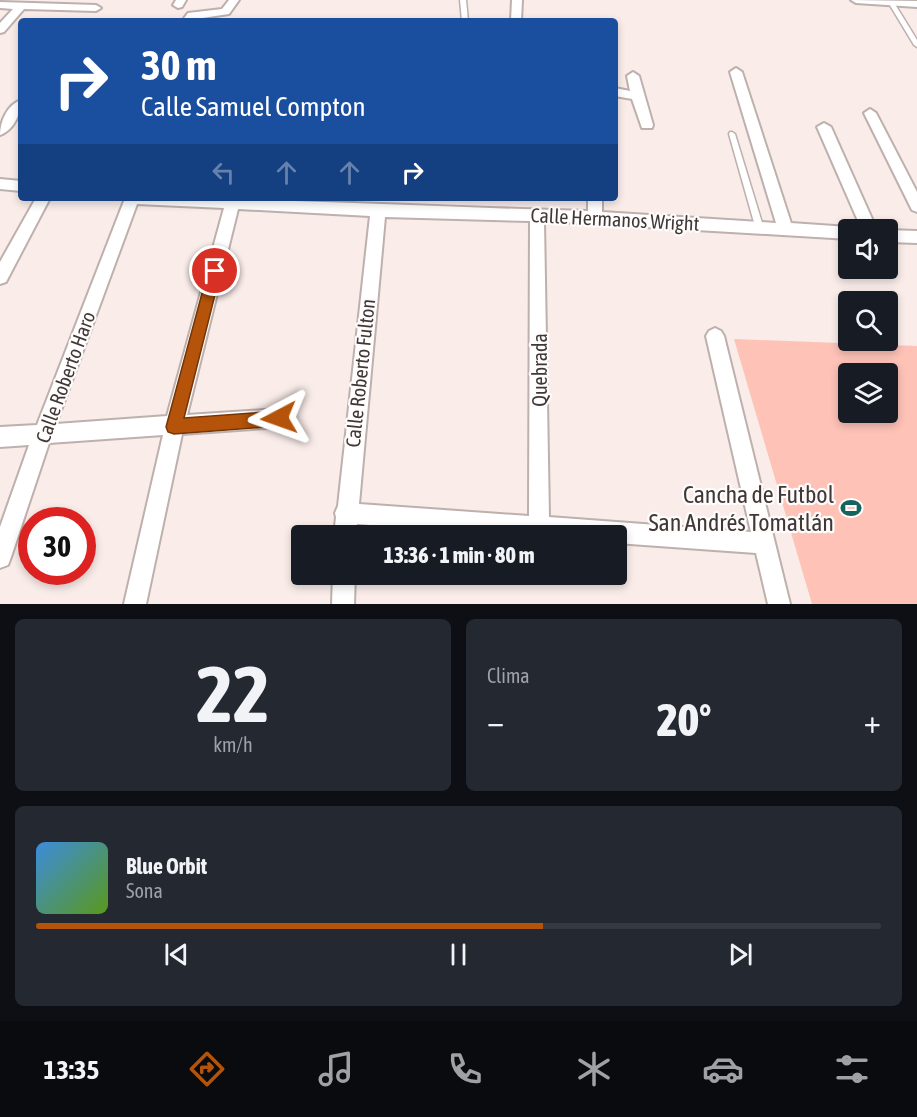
<!DOCTYPE html>
<html lang="es">
<meta charset="utf-8">
<style>
body{margin:0;font-family:"Asap Condensed",sans-serif;background:#242831;color:#f1f3f6;height:100vh;display:flex;flex-direction:column;font-size:22px;white-space:nowrap}
*{box-sizing:border-box;margin:0}
p{font-size:20px;color:#9ea1a6}
.icon{flex:none;width:33px;height:33px;fill:none;stroke:currentColor;stroke-width:2;stroke-linecap:round;stroke-linejoin:round}
.map{position:relative;height:604px;overflow:hidden}
.panel{display:flex;flex-direction:column;gap:15px;padding:15px;background:#0d0f14;flex:1}
.panel>*{flex:none}
.top-card{position:absolute;left:18px;top:18px;width:600px;height:183px;border-radius:6px;box-shadow:0 3px 9px #0003;background:#1a4fa0;color:#fff;overflow:hidden}
.controls{position:absolute;left:838px;top:219px;display:grid;gap:12px}
.controls a{display:grid;place-items:center;width:60px;height:60px;border-radius:6px;background:#171b24;box-shadow:0 3px 9px #0003;font-size:30px}
.speed{position:absolute;left:18px;top:507px;display:flex;gap:12px;font-size:30px;font-weight:700;text-align:center}
.speed>*{display:grid;place-content:center;width:78px;height:78px;border-radius:50%;background:#171b24;box-shadow:0 3px 9px #0003;line-height:1}
.speed .limit{border:9px solid #d22;background:#fff;color:#111}
.pin{position:absolute;display:grid;place-items:center;width:51px;height:51px;color:#fff;margin:-26px;border:3px solid #fff;border-radius:50%;box-shadow:0 2px 6px #0007}
.me{position:absolute;width:66px;margin:-33px;rotate:266deg;stroke-linejoin:round;filter:drop-shadow(0 0 4px #0008)}
.turn{display:flex;align-items:center;gap:21px;height:126px;padding:0 24px;font-size:27px}
.turn .icon{width:78px;height:78px;stroke-width:2.5}
.turn b{display:block;font-size:42px;line-height:51px}
.lanes{display:flex;align-items:center;height:57px;padding:0 24px;background:#0003;justify-content:center;gap:30px;direction:ltr}
.lanes .off{opacity:.35}
.big{font-size:45px;font-weight:800;line-height:1.1}
.panel .widget{flex:1;display:flex;flex-direction:column;justify-content:center;gap:9px;min-width:0;padding:0 21px;border-radius:9px;background:#242831}
.panel .dial{align-items:center;gap:0}
.dial b{font-size:78px;line-height:1}
.song{display:flex;align-items:center;gap:18px}
.cover{width:72px;height:72px;border-radius:9px;background:linear-gradient(135deg,hsl(210 70% 55%),hsl(90 70% 35%))}
.played{height:6px;border-radius:3px;background:linear-gradient(90deg,#b45309 60%,#363941 60%)}
.keys{display:flex;justify-content:space-around;direction:ltr}
.heat{display:flex;justify-content:space-between;align-items:center;font-size:33px;direction:ltr}
.panel .tiles{flex:1;display:grid;gap:15px;grid-template-columns:1fr 1fr}
.widget:last-child{grid-column:span 2}
.trip{position:absolute;left:291px;top:525px;width:336px;height:60px;border-radius:6px;background:#171b24;box-shadow:0 3px 9px #0003;font-weight:800;line-height:60px;text-align:center}
.dock{display:flex;height:96px;justify-content:space-around;align-items:center;background:#090b0e;color:#9ea1a6}
.dock .icon{width:42px;height:42px}
.dock .active{color:#b45309}
.dock b{font-size:27px;color:#f1f3f6}
.map>svg:first-child{display:block}
</style>
<div class="map">
<svg width="917" height="604" viewBox="0 0 917 604">
<rect width="100%" height="100%" fill="#f9ece9"/>
<!-- green -->
<path fill="#fec2b7" fill-rule="evenodd" d="M734 339 917 346V604H812ZM849 374H888V412H849Z"/>
<g fill="none" stroke-linecap="round" stroke-linejoin="round">
<!-- lane casing -->
<g stroke="#bdb0ad" stroke-width="3">
<g id="lane">
<polygon points="460,0 466,0 468,21 462,21"/>
<polygon points="889,1 893,1 917,40 917,47 914,45 888,2"/>
<polygon points="730,132 732,132 735,134 763,226 759,229 755,226 729,134"/>
</g>
</g>
<!-- street casing -->
<g stroke="#bdb0ad" stroke-width="4">
<g id="street">
<polygon points="176,0 186,0 182,7 178,8 173,5"/>
<polygon points="229,0 239,0 229,14 182,21 188,13 222,9"/>
<polygon points="512,0 522,0 521,21 511,21"/>
<polygon points="851,0 917,1 917,7 856,3"/>
<polygon points="0,2 96,5 101,8 96,11 24,9 4,32 0,33 0,23 13,9 0,8"/>
<path d="M736 68 742 72 791 223 849 227 855 230H849V239L544 221 549 517 751 532 706 336 709 331 715 328 721 331 724 336 790 604H768L756 553 616 543V536H513L357 524 356 536H334L336 517 335 513 338 506 370 216 238 209 187 415 279 409 286 411 288 418 286 425 279 427 182 434 146 604H124L163 435 49 443 11 557 8 565 0 568V527L29 445 0 447V427L37 425 124 201 122 198C277 198 432 207 588 211V198H602V212L776 223 730 72ZM137 204 224 208 167 416 56 424ZM385 217 530 221 529 516 359 504Z"/>
<polygon points="633,72 639,76 653,125 652,128 642,128 632,99 615,96 615,88 630,91 627,76"/>
<path d="M21 100C21 113 14 130 0 135 0 122 7 105 21 100Z"/>
<polygon points="870,109 876,113 917,192 917,212 912,210 910,206 864,113"/>
<polygon points="824,123 831,127 877,230 862,230 817,127"/>
<polygon points="0,179 21,181 21,191 0,189"/>
<polygon points="36,198 50,198 6,282 0,284 0,262"/>
<polygon points="888,230 917,231 917,243 888,242"/>
<polygon points="333,574 355,574 354,604 332,604"/>
</g>
</g>
<!-- lane -->
<use href="#lane" fill="#fff" fill-rule="evenodd"/>
<!-- street -->
<use href="#street" fill="#fff" fill-rule="evenodd"/>
</g>
<!-- route -->
<polygon fill="#b45309" stroke="#753606" stroke-width="1.5" points="215,266 221,271 184,418 279,411 285,413 287,418 285,424 279,426 174,434 168,432 166,427 208,271"/>
<!-- icons -->
<defs>
<g id="stadium-bare" transform="scale(1.62)"><path d="M0-5a6.5 5 0 1 0 0 10a6.5 5 0 1 0 0-10ZM-3.5-1.8h7v3.6h-7Z" fill="#14635f" stroke="#fffcfb" stroke-width="2.5" paint-order="stroke"/></g>
</defs>
<g fill-rule="evenodd">
<use href="#stadium-bare" x="851" y="508"/>
</g>
<g text-anchor="middle" dominant-baseline="central" stroke-width="4.5" stroke-linejoin="round" paint-order="stroke">
<!-- street labels -->
<g font-size="20" fill="#3e3938" stroke="#fffcfb">
<text transform="translate(615 219) rotate(3)">Calle Hermanos Wright</text>
<text transform="translate(539 370) rotate(-90)">Quebrada</text>
<text transform="translate(360 373) rotate(-84)">Calle Roberto Fulton</text>
<text transform="translate(65 377) rotate(-70)">Calle Roberto Haro</text>
</g>
<!-- near-poi labels -->
<g font-size="24" fill="#3e3938" stroke="#fffcfb" text-anchor="end">
<text x="834" y="494">Cancha de Futbol<tspan x="834" dy="28">San Andrés Tomatlán</tspan></text>
</g>
</g>
</svg>
<div class="controls">
<a><svg class="icon" aria-label="sound" viewBox="0 0 24 24"><path d="M4 9h4l5-4v14l-5-4H4zM17 9q2 3 0 6"/></svg></a>
<a><svg class="icon" aria-label="search" viewBox="0 0 24 24"><circle cx="10" cy="10" r="6"/><path d="M15 15l6 6"/></svg></a>
<a><svg class="icon" aria-label="layers" viewBox="0 0 24 24"><path d="M12 4l9 5-9 5-9-5zM3 14l9 5 9-5"/></svg></a>
</div>
<div class="speed"><div class="limit">30</div></div>
<div class="pin" style="left:215px;top:271px;background:#d93025"><svg class="icon" aria-label="arrive" viewBox="0 0 24 24"><path d="M6 21V4h12l-3 4 3 4H6"/></svg></div>
<svg class="me" style="left:279px;top:418px" viewBox="-20 -20 40 40"><path d="M0-17L14 15 0 8-14 15z" fill="#b45309" stroke="#fff" stroke-width="4"/></svg>
<div class="trip">13:36 · 1 min · 80 m</div>
<div class="top-card">
<div class="turn"><svg class="icon" aria-label="right" viewBox="0 0 24 24"><path d="M7 20v-9h11M14 6l5 5-5 5"/></svg><div><b>30 m</b>Calle Samuel Compton</div></div>
<div class="lanes"><svg class="icon off" aria-label="left" viewBox="0 0 24 24"><path d="M17 20v-9H6M10 6l-5 5 5 5"/></svg><svg class="icon off" aria-label="ahead" viewBox="0 0 24 24"><path d="M12 20V5M6 11l6-6 6 6"/></svg><svg class="icon off" aria-label="ahead" viewBox="0 0 24 24"><path d="M12 20V5M6 11l6-6 6 6"/></svg><svg class="icon" aria-label="right" viewBox="0 0 24 24"><path d="M7 20v-9h11M14 6l5 5-5 5"/></svg></div>
</div>
</div>
<section class="panel">
<div class="tiles">
<div class="widget dial"><b>22</b><p>km/h</p></div>
<div class="widget"><p>Clima</p>
<div class="heat"><a>−</a><b class="big">20°</b><a>+</a></div>
</div>
<div class="widget">
<div class="song"><i class="cover"></i><div><b>Blue Orbit</b><p>Sona</p></div></div>
<div class="played"></div>
<div class="keys"><svg class="icon" aria-label="previous" viewBox="0 0 24 24"><path d="M18 5L8 12l10 7zM5 5v14"/></svg><svg class="icon" aria-label="pause" viewBox="0 0 24 24"><path d="M8 5v14M16 5v14"/></svg><svg class="icon" aria-label="next" viewBox="0 0 24 24"><path d="M6 5l10 7-10 7zM19 5v14"/></svg></div>
</div>
</div>
</section>
<nav class="dock">
<b>13:35</b>
<svg class="icon active" aria-label="directions" viewBox="0 0 24 24"><path d="M12 3l9 9-9 9-9-9zM9 14v-3h6M13 9l2 2-2 2"/></svg>
<svg class="icon" aria-label="music" viewBox="0 0 24 24"><path d="M9 18V5l10-2v13"/><circle cx="6" cy="18" r="3"/><circle cx="16" cy="16" r="3"/></svg>
<svg class="icon" aria-label="phone" viewBox="0 0 24 24"><path d="M5 4h4l2 5-3 2q2 4 5 5l2-3 5 2v4C11 20 4 13 5 4z"/></svg>
<svg class="icon" aria-label="climate" viewBox="0 0 24 24"><path d="M12 3v18M4 7l16 10M4 17L20 7"/></svg>
<svg class="icon" aria-label="car" viewBox="0 0 24 24"><path d="M5 17H2v-5l4-1 3-4h7l3 4 3 1v5h-3M9 17h6M6 11h13"/><circle cx="7" cy="17" r="2"/><circle cx="17" cy="17" r="2"/></svg>
<svg class="icon" aria-label="filters" viewBox="0 0 24 24"><path d="M4 7h16M4 17h16"/><circle cx="9" cy="7" r="2"/><circle cx="15" cy="17" r="2"/></svg>
</nav>
